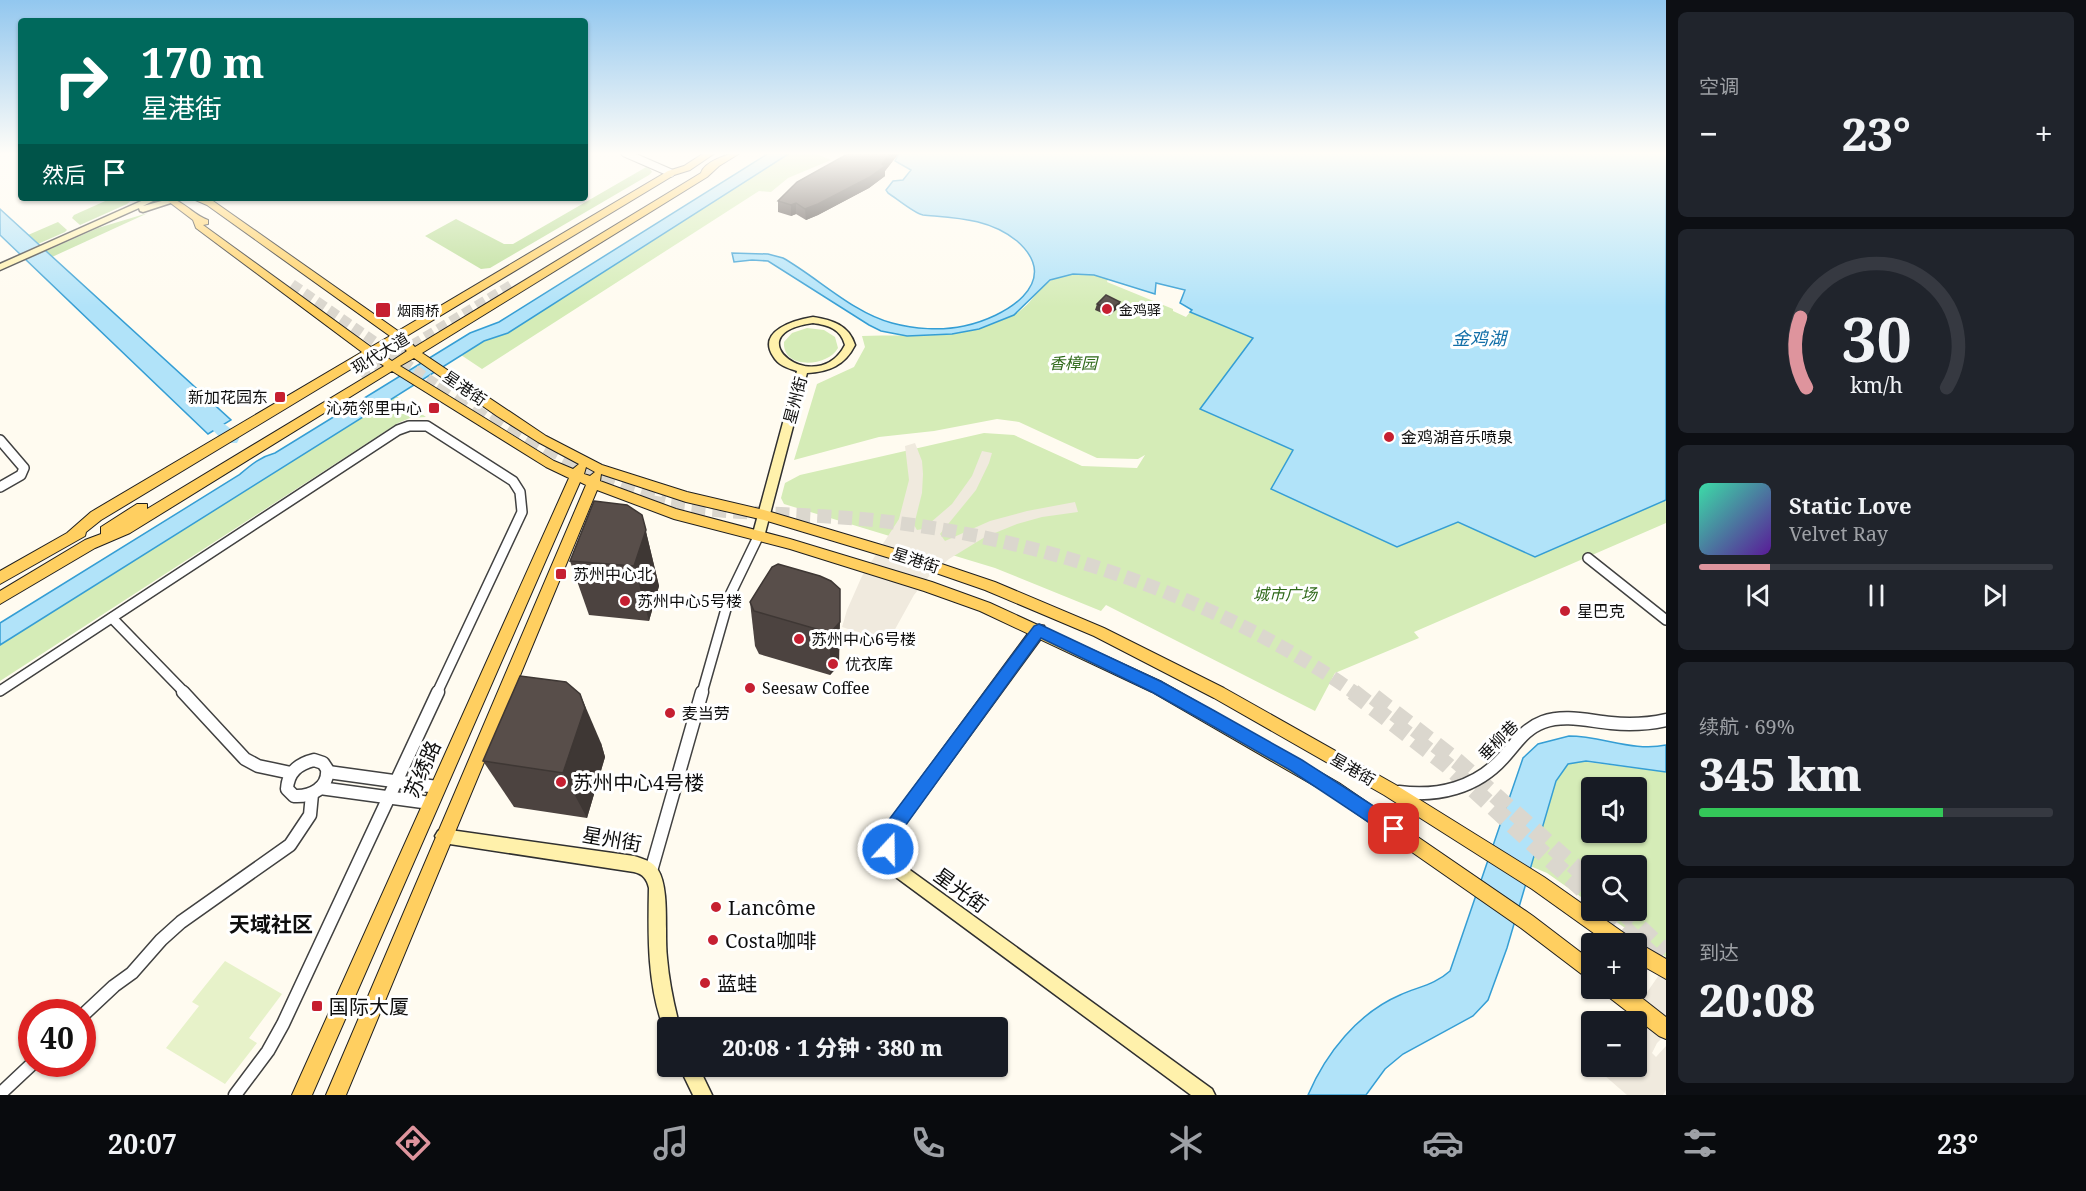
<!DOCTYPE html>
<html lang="zh">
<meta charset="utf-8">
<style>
body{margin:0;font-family:"Noto Serif","Noto Sans SC",serif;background:#20242c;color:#f1f3f6;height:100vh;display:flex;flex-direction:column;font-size:22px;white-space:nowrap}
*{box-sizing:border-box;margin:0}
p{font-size:20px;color:#9ea1a6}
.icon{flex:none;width:33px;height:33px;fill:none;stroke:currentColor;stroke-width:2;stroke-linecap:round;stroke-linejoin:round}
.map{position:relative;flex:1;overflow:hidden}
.drawer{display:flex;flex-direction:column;gap:12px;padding:12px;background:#0d0f14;width:420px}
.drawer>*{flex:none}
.guide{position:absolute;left:18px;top:18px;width:570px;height:183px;border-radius:6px;box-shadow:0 2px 4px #0004;background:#00695c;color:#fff;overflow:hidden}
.fabs{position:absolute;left:1581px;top:777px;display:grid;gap:12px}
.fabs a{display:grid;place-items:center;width:66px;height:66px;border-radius:6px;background:#171b24;box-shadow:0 2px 4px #0004;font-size:30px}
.speed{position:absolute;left:18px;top:999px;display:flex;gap:12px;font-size:30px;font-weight:700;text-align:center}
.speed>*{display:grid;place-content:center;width:78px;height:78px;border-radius:50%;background:#171b24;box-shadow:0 2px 4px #0004;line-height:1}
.speed .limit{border:9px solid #d22;background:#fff;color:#111}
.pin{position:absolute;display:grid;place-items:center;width:51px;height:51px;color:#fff;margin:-26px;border-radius:12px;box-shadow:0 3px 9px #0006}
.me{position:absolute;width:66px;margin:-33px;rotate:21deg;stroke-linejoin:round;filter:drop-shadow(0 0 4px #0008)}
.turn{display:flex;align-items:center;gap:21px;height:126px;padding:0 24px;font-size:27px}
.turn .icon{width:78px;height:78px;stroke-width:2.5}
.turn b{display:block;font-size:42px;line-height:51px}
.then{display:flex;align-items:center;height:57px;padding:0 24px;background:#0003;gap:12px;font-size:22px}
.big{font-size:45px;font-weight:800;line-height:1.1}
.drawer .widget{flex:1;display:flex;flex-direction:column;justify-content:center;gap:9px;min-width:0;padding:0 21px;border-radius:9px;background:#20242c}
.drawer .dial{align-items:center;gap:0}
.dial svg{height:156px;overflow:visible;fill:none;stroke:#363941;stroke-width:7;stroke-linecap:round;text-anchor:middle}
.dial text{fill:#f1f3f6;stroke:none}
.song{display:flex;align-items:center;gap:18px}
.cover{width:72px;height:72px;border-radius:9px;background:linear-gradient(135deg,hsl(160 70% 55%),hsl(270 70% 35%))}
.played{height:6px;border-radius:3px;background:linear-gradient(90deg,#de949d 20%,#363941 20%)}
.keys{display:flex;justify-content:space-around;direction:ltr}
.heat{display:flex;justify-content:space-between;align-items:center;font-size:33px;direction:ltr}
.charge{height:9px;border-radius:4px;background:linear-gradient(90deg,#34c759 69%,#363941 0)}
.trip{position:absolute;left:657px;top:1017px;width:351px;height:60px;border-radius:6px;background:#171b24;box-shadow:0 2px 4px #0004;font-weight:800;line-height:60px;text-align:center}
.menu{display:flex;height:96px;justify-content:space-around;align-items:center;background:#090b0e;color:#9ea1a6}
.menu .icon{width:42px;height:42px}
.menu .selected{color:#de949d}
.menu b{font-size:27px;color:#f1f3f6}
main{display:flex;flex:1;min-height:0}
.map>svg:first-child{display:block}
</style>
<main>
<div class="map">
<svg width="1666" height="1095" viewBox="0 0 1666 1095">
<rect width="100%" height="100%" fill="#fffbf0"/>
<!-- green -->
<g fill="#d5ecb7" fill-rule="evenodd">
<polygon points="790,153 815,153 831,160 788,178 771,192 759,191 482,369 461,355 484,341 508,333"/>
<path d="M1073 274 1094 275 1108 279 1107 282 1173 309V311L1186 317 1190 312 1253 338 1201 409 1293 450 1271 489 1397 547 1458 522 1535 557 1666 500V523L1414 632 1419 638 1335 673 1315 711 1106 605 1101 611 995 568 784 504 781 498 785 483 800 475 984 433 1014 435 1082 466 1137 468 1145 455 1138 459 1097 458 1019 422 997 419 934 431 879 437 794 460 817 384 854 367 865 347 862 336C914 334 966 340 1013 315 1040 301 1034 279 1073 274Z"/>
<path d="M807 328 824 330 835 337 838 348C828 367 782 370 784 342L792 333Z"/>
<polygon points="396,396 426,417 410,418 398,423 0,681 0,645"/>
<path d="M1579 761 1666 772V957L1601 911 1636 910V866H1592L1591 904 1547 873 1530 866 1556 781 1568 764ZM1592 788H1636V832H1592Z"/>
</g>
<!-- forest -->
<g fill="#badd95">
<polygon points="648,166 652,172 649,175 490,268 481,269 425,236 456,219 504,244 513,244"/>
<polygon points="112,198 134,198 127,204 80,225 72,218 74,215"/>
<polygon points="148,213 52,257 46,251 98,228"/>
<polygon points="58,222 67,230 65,232 38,244 28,235"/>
</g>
<!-- pitch -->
<polygon fill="#e7f2c9" points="225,961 282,994 249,1038 257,1043 225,1084 166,1048 199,1006 192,1002"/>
<!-- plaza -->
<g fill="#f0eade">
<polygon points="915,443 922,461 923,474 922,493 914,525 917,530 923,529 952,504 972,476 982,451 992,453 989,463 976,490 940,534 945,541 990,521 1027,511 1075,502 1078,512 1042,517 1017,524 985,537 949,559 930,575 914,595 888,642 842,627 847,610 862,576 899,519 909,480 905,446"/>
<polygon points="1666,965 1666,1034 1657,1043 1652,1053 1656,1057 1666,1046 1666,1090 1663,1095 1627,1095 1604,1075 1607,1067 1620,1067 1622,1073 1628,1067 1636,1066 1637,1052 1648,1027 1644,1019 1637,1030 1636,1022 1627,1021"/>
</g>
<!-- water -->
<g fill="#b1e3f9" stroke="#359ed4" stroke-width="1.5">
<path d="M769 153H790L508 333 484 341 0 645V623L239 475C251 465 260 457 275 453L470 333 499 322Z"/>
<path d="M899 153H1666V500L1535 557 1458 522 1397 547 1271 489 1293 450 1200 409 1253 338 1190 312 1192 310 1180 303 1185 290 1156 283 1155 294 1094 275 1073 274 1050 280 1014 315 979 329 952 334 907 336 881 331 869 325 768 261 752 260 734 262 732 253 768 254 783 258C817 277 853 313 892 323 914 329 941 331 964 326 1003 318 1065 283 1017 241 989 218 955 218 923 215 915 214 896 198 888 193L886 190 893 181 903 180 911 170 895 161Z"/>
<polygon points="0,209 231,420 208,434 0,235"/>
<path d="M1569 736C1602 736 1633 752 1666 745V772L1586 761 1568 764 1556 781 1507 948 1488 1000 1473 1016 1403 1054 1385 1069 1366 1095H1308C1326 1053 1358 1013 1400 995 1418 987 1436 984 1450 971L1523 758 1538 744Z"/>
</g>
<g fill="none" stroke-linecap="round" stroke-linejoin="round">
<!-- river -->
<path fill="#b1e3f9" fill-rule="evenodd" d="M218 421C226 424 235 431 239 439L237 443H225L210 427 212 423Z"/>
<!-- primary-tunnel-far2 -->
<g stroke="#dbd7ce" stroke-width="10" stroke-dasharray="10 5" stroke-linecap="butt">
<polyline points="292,284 440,387"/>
<polyline points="361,376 511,285"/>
</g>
<!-- primary-tunnel-far1 -->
<g stroke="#dbd7ce" stroke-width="14" stroke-dasharray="14 7" stroke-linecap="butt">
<polyline points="438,385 499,428"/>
<path d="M493 413C547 450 602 481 666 497"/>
<path d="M650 502C730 516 810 512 890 522 1051 541 1223 600 1355 693"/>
</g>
<!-- primary-tunnel -->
<g stroke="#dbd7ce" stroke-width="17" stroke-dasharray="17 9" stroke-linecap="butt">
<polyline points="1353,692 1447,765 1592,898"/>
<polyline points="1374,697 1458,762 1592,882"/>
<polyline points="1605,910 1666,968"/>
<polyline points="1621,910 1666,952"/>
</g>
<!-- street-far2 casing -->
<g stroke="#414141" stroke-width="9">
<polyline id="street-far2" points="625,153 671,173"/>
</g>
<!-- street-far1 casing -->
<g stroke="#414141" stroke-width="12">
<g id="street-far1">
<polyline points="0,440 24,468 21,475 0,487"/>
<polyline points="1588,558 1666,620"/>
<polyline points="112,618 185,693"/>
<polyline points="0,691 398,430 409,426 427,426 513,481 520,492 522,512 437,693"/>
<polyline points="702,693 730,595 758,537"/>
</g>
</g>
<!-- street casing -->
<g stroke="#414141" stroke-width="15">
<g id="street">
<polyline points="183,692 245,759 258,766 291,773"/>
<path d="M314 760 323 763 327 769C329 788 311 797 294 796L287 789C288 772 298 764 314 760Z"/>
<polyline points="328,772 437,787"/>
<polyline points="320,788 430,803"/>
<path d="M1399 792C1438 797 1476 788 1503 758 1516 744 1524 729 1543 722 1565 714 1589 721 1611 723 1630 725 1648 724 1666 720"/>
<polyline points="651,871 702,692"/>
<polyline points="82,1016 114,986 132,973 161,940 181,922 290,845 310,815 312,794"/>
<polyline points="0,1094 32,1064"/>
<polyline points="235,1095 268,1051 283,1024 438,692"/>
</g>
</g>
<!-- secondary casing -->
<g stroke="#303030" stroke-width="3">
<g id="secondary">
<polygon points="148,198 159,198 143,206 173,198 186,198 143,212 140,211 139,208 0,270 0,264"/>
<path d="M813 317C832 320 849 325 855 345 845 365 829 372 807 373L764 537 762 540H754L752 537 797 371C787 368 778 365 773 356 757 331 794 320 813 317ZM813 323C828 325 841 329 845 345 817 400 732 334 813 323Z"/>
<path d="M1039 625 1044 626 1045 630 1044 634 899 832C894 844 895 854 903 865L1212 1089 1215 1095H1191L893 875C879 858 879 841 889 822L1034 626Z"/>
<path d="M443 829 634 856C643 859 653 861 658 870 670 889 664 934 667 958 669 982 674 1005 680 1028H668V1035L666 1034C647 989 648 936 649 888 647 879 643 874 634 872L443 843 438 841 435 836 438 831Z"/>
<polygon points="679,1066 698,1066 712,1095 693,1095"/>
</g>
</g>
<!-- primary casing -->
<g stroke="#1f1f1f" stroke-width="2">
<g id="primary">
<path d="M704 153H715L690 170 674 175 405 337 415 347 701 173C704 162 728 153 740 153L719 166 707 177 422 353 546 436 602 465 687 492 764 510 915 555 995 582 1104 628 1224 688 1396 785 1544 877 1631 938 1634 943 1642 945 1666 959V979L1636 962V944H1609L1532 889 1384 795 1214 698 1094 636 985 590 913 565 764 520 686 502 601 474 600 481 676 509 790 539 932 582 990 603 1162 682 1339 783 1533 916 1592 961V982L1521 928 1327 793 1152 692 980 611 924 591 790 549 674 519 597 490 346 1095H326L586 485 580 482 312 1095H292L569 478 546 467 392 371 130 533 95 548 0 604V591L85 540 101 534V527L137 504H147V509L384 366 371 357 101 520 86 532 85 536 0 584V571L67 533 91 512 362 352 196 228 193 220 164 198C183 198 191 214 208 220V224L203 225 371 347 390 336 207 205 191 198H205L213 201 398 331 668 171 684 166ZM397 342 407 351 392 361 379 352ZM414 358 497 416 538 442 579 464 573 469 554 461 400 366ZM586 467 595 472 590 476 584 474Z"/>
<polygon points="1604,988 1629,988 1666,1017 1666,1039 1659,1036 1606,995"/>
</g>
</g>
<!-- street-far2 -->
<use href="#street-far2" stroke="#fff" stroke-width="7"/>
<!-- street-far1 -->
<use href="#street-far1" stroke="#fff" stroke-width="9"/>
<!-- street -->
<use href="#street" stroke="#fff" stroke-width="12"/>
<!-- secondary -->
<use href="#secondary" fill="#fff1ab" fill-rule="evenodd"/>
<!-- primary -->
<use href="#primary" fill="#ffcf60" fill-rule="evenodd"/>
</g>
<!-- wall -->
<g fill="#4c4340">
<polygon points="899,153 885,171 885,176 869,188 818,215 806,220 796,214 791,216 778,212 778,201"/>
<polygon points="1120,302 1119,307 1109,316 1095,310 1097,304"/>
<polygon points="642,515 659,586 649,621 589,615 570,561"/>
<polygon points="820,576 839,665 830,675 759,654 755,646 750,602"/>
<polygon points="601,743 605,757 587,818 514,807 483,761"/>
</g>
<!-- shaded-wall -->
<g fill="#3e3734">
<polygon points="891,153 899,153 885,171 885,176 869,188 818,215 806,220 805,209 882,164"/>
<polygon points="796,203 796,214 791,216 791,205"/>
<polygon points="1120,302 1119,307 1109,316 1111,310"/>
<polygon points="642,515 659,586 649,621 634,566"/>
<polygon points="840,622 839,665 830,675 830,633"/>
<polygon points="580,694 601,743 605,757 587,818 563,773"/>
</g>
<!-- building -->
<g fill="#584e4a" stroke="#3e3734" stroke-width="1.5">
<polygon points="851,153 891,153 882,164 885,166 870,177 818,204 805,209 796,203 791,205 778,201 797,182 844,156"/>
<polygon points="1106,295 1120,302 1111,310 1097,304"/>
<polygon points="594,501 627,505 642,515 646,530 634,566 570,561"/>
<polygon points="778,564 820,576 831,581 840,589 840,622 830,633 754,611 750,602 772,567"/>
<polygon points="520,676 566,682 580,694 585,708 563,773 483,761"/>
</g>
<!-- sky -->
<linearGradient id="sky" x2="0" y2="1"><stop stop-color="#92c7ef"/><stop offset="0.5" stop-color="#fffdf8"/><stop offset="1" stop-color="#fffdf8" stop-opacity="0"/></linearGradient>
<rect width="1666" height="307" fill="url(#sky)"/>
<!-- route -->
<path fill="#1a73e8" stroke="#114b97" stroke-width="1.5" d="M1039 624 1162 682 1213 710 1302 760 1400 823 1402 829 1400 835 1394 837 1388 835 1290 770 1202 720 1152 692 1041 638 900 833 894 855 888 857 882 855C877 842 882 832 888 821L1034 626Z"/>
<!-- markers -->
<g fill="#c61f31" stroke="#fff" stroke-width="2">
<circle cx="1107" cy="309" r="6"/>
<rect x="375" y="302" width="16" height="16" rx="3"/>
<rect x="274" y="391" width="12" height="12" rx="3"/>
<rect x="428" y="402" width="12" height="12" rx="3"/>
<circle cx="1389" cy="437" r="6"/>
<rect x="555" y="568" width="12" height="12" rx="3"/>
<circle cx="625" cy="601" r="6"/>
<circle cx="1565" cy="611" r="6"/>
<circle cx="799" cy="639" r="6"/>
<circle cx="833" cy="664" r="6"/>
<circle cx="750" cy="688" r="6"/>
<circle cx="670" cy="713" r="6"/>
<circle cx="561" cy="782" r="6"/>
<circle cx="716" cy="907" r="6"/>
<circle cx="713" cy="940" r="6"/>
<circle cx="705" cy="983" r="6"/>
<rect x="311" y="1000" width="12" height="12" rx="3"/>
</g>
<g text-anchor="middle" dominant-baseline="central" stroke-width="6" stroke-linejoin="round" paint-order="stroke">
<!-- far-poi labels -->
<g font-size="14" fill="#0e0e0e" stroke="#fff" text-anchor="start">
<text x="1119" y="309">金鸡驿</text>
<text x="397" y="310">烟雨桥</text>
</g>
<!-- street labels -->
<g font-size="16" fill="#0e0e0e" stroke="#fff">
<text transform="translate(380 353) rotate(-31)">现代大道</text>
<text transform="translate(465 388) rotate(34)">星港街</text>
<text transform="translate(795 400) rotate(-75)">星州街</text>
<text transform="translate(916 560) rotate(18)">星港街</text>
<text transform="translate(1498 740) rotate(-45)">垂柳巷</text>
<text transform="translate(1353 769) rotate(30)">星港街</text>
</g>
<!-- park labels -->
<g font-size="16" font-style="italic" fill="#306a1b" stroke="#fff">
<text x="1073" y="363">香樟园</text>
<text x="1285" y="594">城市广场</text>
</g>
<!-- poi labels -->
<g font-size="16" fill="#0e0e0e" stroke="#fff" text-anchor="start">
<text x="268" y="397" text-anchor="end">新加花园东</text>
<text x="422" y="408" text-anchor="end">沁苑邻里中心</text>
<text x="1401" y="437">金鸡湖音乐喷泉</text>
<text x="573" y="574">苏州中心北</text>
<text x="637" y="601">苏州中心5号楼</text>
<text x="1577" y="611">星巴克</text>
<text x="811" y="639">苏州中心6号楼</text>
<text x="845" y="664">优衣库</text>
<text x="762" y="688">Seesaw Coffee</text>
<text x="682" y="713">麦当劳</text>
</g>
<!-- water labels -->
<g font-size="18" font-style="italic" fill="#116ea7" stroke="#fff">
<text x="1479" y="338">金鸡湖</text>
</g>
<!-- near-street labels -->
<g font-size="20" fill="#0e0e0e" stroke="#fff">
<text transform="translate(422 769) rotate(-66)">苏绣路</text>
<text transform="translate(612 839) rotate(10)">星州街</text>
<text transform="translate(961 890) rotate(36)">星光街</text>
</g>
<!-- near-poi labels -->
<g font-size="20" fill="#0e0e0e" stroke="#fff" text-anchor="start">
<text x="573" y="782">苏州中心4号楼</text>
<text x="728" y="907">Lancôme</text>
<text x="725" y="940">Costa咖啡</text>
<text x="717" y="983">蓝蛙</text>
<text x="329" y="1006">国际大厦</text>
</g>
<!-- near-neighbourhood labels -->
<g font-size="21" font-weight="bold" fill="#0e0e0e" stroke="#fff">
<text x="271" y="924">天域社区</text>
</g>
</g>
</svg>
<div class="fabs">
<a><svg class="icon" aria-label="sound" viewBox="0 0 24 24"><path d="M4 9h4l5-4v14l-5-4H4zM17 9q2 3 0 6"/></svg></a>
<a><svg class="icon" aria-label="search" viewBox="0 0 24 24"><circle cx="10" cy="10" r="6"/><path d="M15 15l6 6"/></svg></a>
<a>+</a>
<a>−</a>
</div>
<div class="speed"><div class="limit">40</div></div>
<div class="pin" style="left:1394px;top:829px;background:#d93025"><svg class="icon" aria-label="arrive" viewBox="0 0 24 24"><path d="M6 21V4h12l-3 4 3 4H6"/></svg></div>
<svg class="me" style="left:888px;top:849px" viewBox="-20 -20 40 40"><circle r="17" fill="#1a73e8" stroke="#fff" stroke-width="3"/><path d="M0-11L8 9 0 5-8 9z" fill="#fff"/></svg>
<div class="trip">20:08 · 1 分钟 · 380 m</div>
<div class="guide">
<div class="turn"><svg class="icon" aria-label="right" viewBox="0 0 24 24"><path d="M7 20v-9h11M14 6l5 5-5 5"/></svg><div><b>170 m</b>星港街</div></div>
<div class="then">然后<svg class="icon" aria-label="arrive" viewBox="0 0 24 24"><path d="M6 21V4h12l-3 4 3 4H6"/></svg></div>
</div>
</div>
<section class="drawer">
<div class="widget"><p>空调</p>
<div class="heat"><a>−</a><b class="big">23°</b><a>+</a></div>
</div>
<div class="widget dial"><svg viewBox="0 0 100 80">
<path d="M14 69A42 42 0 1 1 86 69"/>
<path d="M14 69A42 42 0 0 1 11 33" stroke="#de949d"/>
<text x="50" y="56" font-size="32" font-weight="700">30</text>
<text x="50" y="72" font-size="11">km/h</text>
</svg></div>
<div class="widget">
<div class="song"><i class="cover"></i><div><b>Static Love</b><p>Velvet Ray</p></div></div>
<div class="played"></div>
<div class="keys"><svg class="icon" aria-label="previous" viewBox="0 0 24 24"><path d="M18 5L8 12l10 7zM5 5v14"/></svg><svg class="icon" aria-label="pause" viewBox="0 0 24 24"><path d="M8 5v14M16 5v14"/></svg><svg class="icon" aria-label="next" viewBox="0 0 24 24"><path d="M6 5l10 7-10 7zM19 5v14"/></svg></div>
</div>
<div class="widget"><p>续航 · 69%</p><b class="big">345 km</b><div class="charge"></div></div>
<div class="widget"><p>到达</p><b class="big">20:08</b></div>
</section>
</main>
<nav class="menu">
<b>20:07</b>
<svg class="icon selected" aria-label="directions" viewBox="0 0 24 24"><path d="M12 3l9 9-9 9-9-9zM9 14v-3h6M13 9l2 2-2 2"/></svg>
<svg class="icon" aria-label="music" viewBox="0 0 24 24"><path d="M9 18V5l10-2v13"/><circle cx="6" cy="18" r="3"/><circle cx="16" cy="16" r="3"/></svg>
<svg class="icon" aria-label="phone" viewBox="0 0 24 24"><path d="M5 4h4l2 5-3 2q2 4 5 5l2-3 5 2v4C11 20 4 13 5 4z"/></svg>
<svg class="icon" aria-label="climate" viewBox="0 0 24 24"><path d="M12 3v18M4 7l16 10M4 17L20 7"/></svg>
<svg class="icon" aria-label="car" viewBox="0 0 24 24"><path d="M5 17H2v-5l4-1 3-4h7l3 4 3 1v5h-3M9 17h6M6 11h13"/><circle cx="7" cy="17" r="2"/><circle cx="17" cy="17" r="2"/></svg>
<svg class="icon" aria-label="filters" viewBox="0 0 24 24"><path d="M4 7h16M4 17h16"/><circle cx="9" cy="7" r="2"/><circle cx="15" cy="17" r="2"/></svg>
<b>23°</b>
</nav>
